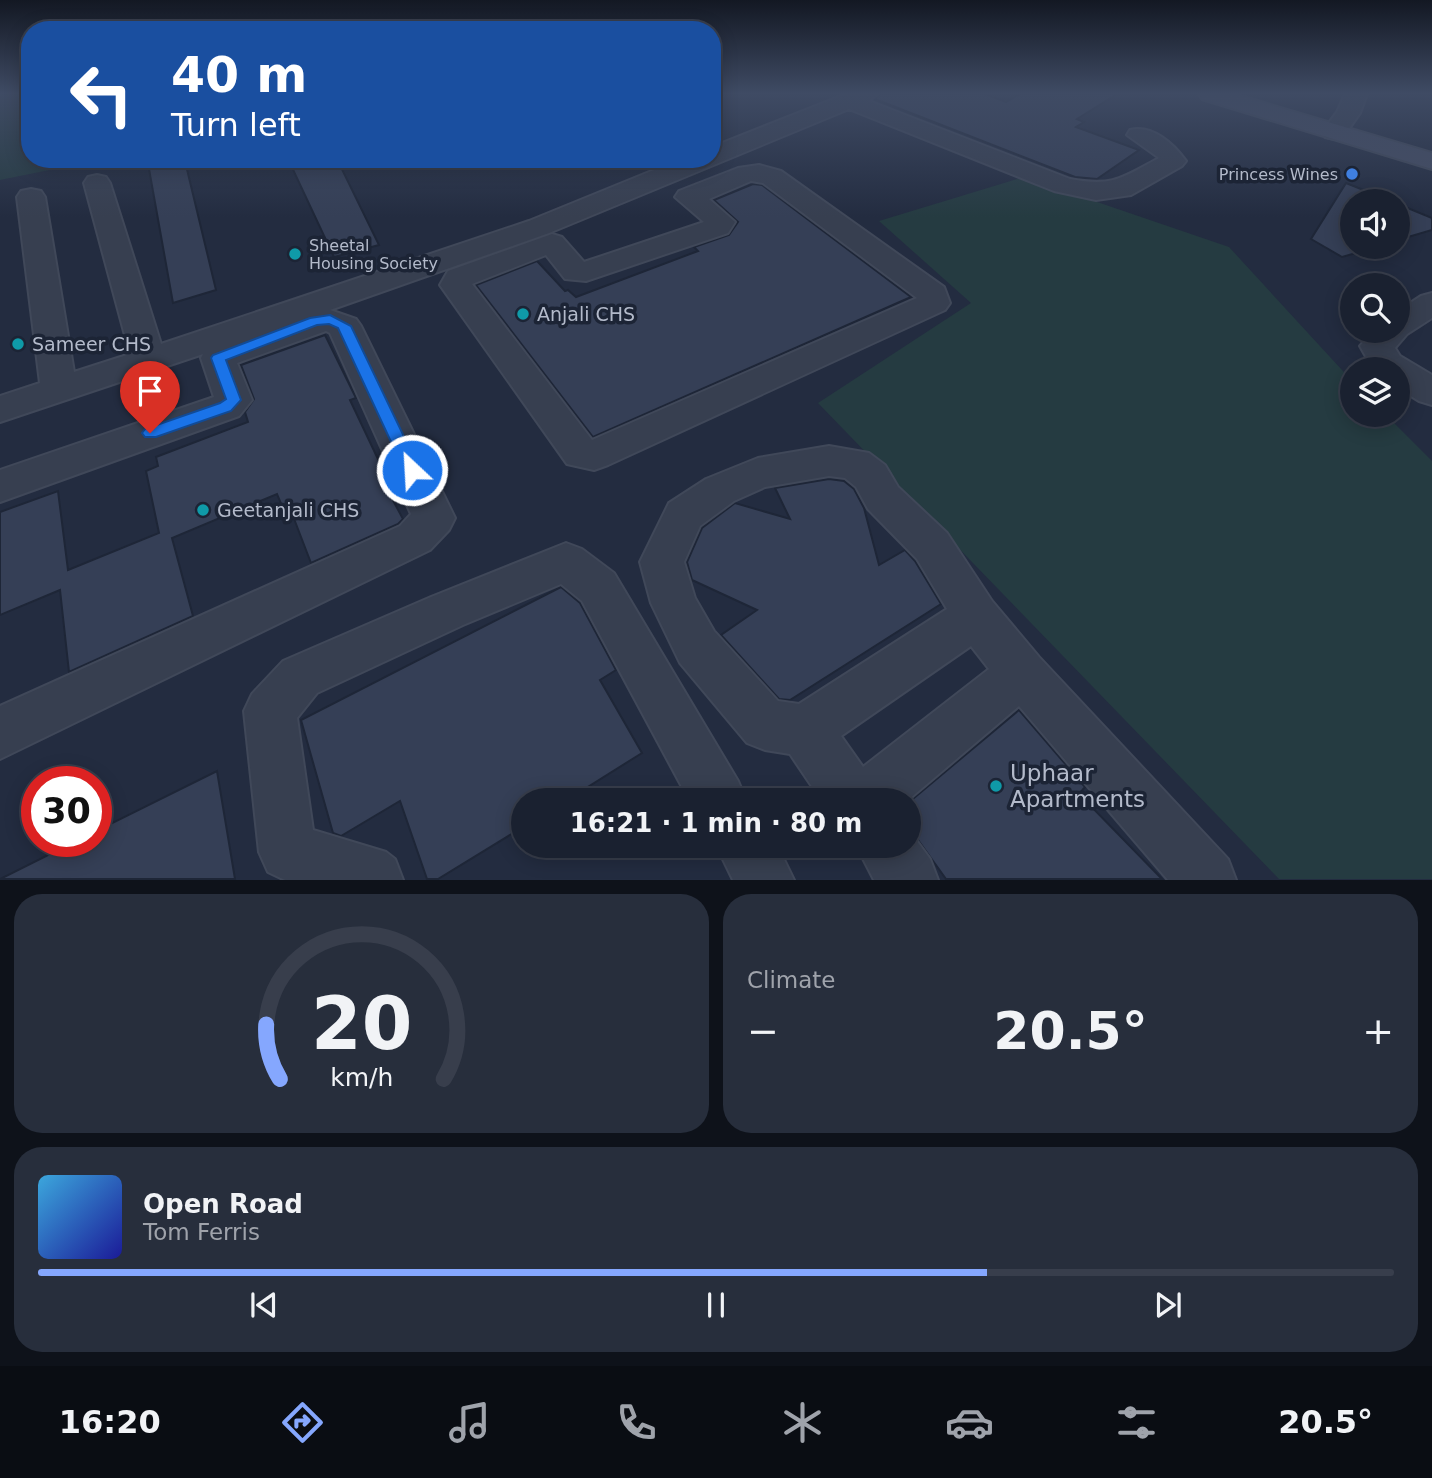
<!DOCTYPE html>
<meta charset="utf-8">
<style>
body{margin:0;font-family:"DejaVu Sans",sans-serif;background:#272e3c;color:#f1f3f6;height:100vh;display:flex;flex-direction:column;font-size:26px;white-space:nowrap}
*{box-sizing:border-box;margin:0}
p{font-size:23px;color:#9fa3ab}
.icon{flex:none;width:38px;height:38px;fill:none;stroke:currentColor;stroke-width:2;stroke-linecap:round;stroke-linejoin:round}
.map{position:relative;height:880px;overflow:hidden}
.panel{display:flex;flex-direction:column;gap:14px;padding:14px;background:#0e121a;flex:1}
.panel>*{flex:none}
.top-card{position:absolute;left:21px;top:21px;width:700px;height:147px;border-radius:28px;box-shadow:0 4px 18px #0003,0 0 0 2px #383e4c;background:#1a4fa0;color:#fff;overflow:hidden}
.controls{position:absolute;left:1340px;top:189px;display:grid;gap:14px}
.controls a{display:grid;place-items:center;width:70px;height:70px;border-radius:50%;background:#1a2130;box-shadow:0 4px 18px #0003,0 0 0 2px #383e4c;font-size:35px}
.speed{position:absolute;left:21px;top:766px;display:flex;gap:14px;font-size:35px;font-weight:700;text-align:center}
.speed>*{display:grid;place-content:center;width:91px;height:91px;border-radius:50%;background:#1a2130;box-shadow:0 4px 18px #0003,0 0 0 2px #383e4c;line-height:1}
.speed .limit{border:10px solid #d22;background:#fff;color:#111}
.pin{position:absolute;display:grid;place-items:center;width:60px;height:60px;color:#fff;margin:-72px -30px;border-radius:50% 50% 50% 0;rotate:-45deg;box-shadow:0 0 7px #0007}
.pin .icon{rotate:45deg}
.me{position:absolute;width:77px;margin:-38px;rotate:335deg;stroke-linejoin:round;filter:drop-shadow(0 0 5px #0008)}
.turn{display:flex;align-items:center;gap:24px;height:147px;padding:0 35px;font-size:32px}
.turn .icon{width:91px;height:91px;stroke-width:2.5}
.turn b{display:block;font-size:49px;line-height:60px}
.big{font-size:52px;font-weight:600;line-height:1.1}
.panel .card{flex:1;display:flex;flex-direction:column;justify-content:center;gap:10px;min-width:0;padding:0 24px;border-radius:28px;background:#272e3c}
.panel .dial{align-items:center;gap:0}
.dial svg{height:182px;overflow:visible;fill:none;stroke:#383e4c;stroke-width:7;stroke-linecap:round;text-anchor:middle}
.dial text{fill:#f1f3f6;stroke:none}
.song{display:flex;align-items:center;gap:21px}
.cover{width:84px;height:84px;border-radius:10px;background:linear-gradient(135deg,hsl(200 70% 55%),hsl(240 70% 35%))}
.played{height:7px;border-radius:4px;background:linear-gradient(90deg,#85a7fe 70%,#383e4c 70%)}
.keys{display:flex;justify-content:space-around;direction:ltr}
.heat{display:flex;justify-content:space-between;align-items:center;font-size:38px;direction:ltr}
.panel .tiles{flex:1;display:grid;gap:14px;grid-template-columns:1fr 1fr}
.card:last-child{grid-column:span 2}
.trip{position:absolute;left:511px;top:788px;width:410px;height:70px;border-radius:35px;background:#1a2130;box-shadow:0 4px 18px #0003,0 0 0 2px #383e4c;font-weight:600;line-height:70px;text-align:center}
.dock{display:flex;height:112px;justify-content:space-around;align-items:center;background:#0a0d13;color:#9fa3ab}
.dock .icon{width:49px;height:49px}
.dock .active{color:#85a7fe}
.dock b{font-size:32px;color:#f1f3f6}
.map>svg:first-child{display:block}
</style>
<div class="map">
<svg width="1432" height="880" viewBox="0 0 1432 880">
<rect width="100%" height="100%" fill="#232c40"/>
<!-- green -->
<g fill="#253b41">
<polygon points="0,94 30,94 30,159 104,159 0,180"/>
<polygon points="1024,177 1229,247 1353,382 1353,415 1386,415 1432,461 1432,879 1279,879 818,403 971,303 879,221"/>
</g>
<!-- building -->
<g fill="#353f56" stroke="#1e2637" stroke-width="2">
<polygon points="880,94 985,94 1006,102 1020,94 1117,94 1077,119 1084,122 1076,127 1139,150 1097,179 1075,177 875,99"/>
<polygon points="288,159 337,159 379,245 334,257"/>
<polygon points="185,161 216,290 173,303 149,169"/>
<polygon points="1346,183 1391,201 1353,201 1353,247 1377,247 1342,257 1311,239"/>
<polygon points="753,184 762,185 911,297 593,437 476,285 537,261 565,291 568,290 576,297 698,251 694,247 729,235 738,222 714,200"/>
<polygon points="1398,204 1432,218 1432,230 1398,240"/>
<polygon points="325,335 356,398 350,400 386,476 381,478 403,519 398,524 311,563 291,511 285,513 277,494 172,538 193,616 69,672 60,590 0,615 0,512 58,491 68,570 159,533 146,471 158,466 156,457 248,422 245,412 254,399 241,365"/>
<polygon points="829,479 844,481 854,489 864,508 879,565 905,550 915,561 941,604 790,700 779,699 721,635 757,610 692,580 687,562 702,528 735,503 790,519 775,488"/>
<polygon points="561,587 580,603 616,670 600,680 642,753 567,800 523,800 523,827 438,879 427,879 400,801 341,836 333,833 301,720"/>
<polygon points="1019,710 1085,787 1079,794 1162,879 946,879 908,826 908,803"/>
<polygon points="217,771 235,879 0,879 74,842 96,842 96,831"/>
</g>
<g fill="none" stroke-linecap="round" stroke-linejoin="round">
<!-- street casing -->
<g stroke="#404859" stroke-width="4">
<g id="street">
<path d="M846 94H877L869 101 1070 179C1113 187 1122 178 1159 158L1127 135 1130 130C1152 124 1174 144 1186 161L1182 166 1131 195 1096 200 1054 191 849 109 549 233 330 310 356 319 361 326 455 518 449 530 430 550 0 759V706L400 526 411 514 330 333 326 331 237 363 252 400 239 416 0 502V470L214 397 201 358 203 354 0 422V396L40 383 17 197 21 191 31 189 41 191 45 197 74 372 130 354 84 183 88 177 97 175 106 177 110 183 161 344 529 221 681 159H712V147Z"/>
<polygon points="1345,94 1367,94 1360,113 1343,137 1334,139 1325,137 1322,132 1337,112"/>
<path d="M759 165 781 171 944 287 950 303 945 310 608 465 594 470 567 464 440 285 448 271 552 234 562 237 584 262 704 222 675 197 679 191 738 168ZM751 181 763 183 917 298 592 440 472 284 546 255 565 279 586 281 728 233 735 222 709 199Z"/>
<polygon points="1432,293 1432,318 1407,334 1395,348 1400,356 1432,375 1432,405 1419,401 1398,388 1398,369 1373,369 1360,346 1373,331 1398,331 1398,311 1421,296"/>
<path d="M829 446 869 453 885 465 898 487 947 533 992 601 1039 657 1228 859 1236 880H1168L1019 706 908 800H821L790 754 765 750 747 743 680 663 651 603 640 562 669 503 706 479 758 458ZM829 476 845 478 856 487 868 509 917 559 947 609 799 704 778 701 714 631 695 598 684 562 700 526 734 501 765 487ZM971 646 989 669 863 767 841 736Z"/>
<polygon points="566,543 582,549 614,573 738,781 746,800 689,800 582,601 561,584 463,625 317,693 297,718 313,830 386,852 395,859 403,880 285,880 268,872 259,852 244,711 252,694 283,661 431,597"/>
<polygon points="908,829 930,859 938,880 874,880 856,845 908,845"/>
<polygon points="716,845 777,845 794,880 733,880"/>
</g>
</g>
<!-- secondary casing -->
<g stroke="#404859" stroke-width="4">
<polygon id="secondary" points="1199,94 1234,94 1432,153 1432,169 1202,99"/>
</g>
<!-- street -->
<use href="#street" fill="#373f50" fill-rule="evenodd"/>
<!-- secondary -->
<use href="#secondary" fill="#454d63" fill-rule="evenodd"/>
</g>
<!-- sky -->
<linearGradient id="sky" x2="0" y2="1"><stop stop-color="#131823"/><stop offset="0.43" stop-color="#3f4b64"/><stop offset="1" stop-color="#3f4b64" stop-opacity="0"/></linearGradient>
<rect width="1432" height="217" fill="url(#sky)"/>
<!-- route -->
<polygon fill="#1a73e8" stroke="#114b97" stroke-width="2" points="330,315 351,326 420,470 418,474 406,474 338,328 329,324 317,325 226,360 241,400 231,411 156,437 145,437 142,433 145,429 220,403 226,399 211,358 213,355 310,318"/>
<!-- markers -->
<circle fill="#3f7fe0" stroke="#1c2435" stroke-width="2.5" cx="1352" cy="174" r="7"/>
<g fill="#0f9aa8" stroke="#1c2435" stroke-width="2.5">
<circle cx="295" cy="254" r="7"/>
<circle cx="523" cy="314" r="7"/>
<circle cx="18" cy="344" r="7"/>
<circle cx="203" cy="510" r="7"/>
<circle cx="996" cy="786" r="7"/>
</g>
<g text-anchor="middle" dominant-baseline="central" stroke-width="7" stroke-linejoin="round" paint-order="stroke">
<!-- far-poi labels -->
<g font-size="16" fill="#b3baca" stroke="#1c2435" text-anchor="end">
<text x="1338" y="174">Princess Wines</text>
<text x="309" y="245" text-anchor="start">Sheetal<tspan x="309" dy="18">Housing Society</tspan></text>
</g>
<!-- poi labels -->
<g font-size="19" fill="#b3baca" stroke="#1c2435" text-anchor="start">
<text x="537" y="314">Anjali CHS</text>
<text x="32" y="344">Sameer CHS</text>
<text x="217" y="510">Geetanjali CHS</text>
</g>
<!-- near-poi labels -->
<g font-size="23" fill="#b3baca" stroke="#1c2435" text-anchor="start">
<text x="1010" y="773">Uphaar<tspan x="1010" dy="26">Apartments</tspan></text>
</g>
</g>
</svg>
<div class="controls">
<a><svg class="icon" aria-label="sound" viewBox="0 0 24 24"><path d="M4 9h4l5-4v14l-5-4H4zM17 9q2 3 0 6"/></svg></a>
<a><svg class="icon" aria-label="search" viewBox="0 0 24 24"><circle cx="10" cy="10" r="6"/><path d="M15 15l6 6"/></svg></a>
<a><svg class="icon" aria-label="layers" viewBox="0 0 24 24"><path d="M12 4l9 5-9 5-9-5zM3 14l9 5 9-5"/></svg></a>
</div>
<div class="speed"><div class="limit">30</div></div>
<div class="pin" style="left:150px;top:433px;background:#d93025"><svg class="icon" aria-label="arrive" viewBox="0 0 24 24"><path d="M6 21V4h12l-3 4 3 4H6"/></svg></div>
<svg class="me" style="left:412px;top:470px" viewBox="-20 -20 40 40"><circle r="17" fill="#1a73e8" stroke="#fff" stroke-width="3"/><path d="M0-11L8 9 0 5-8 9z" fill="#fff"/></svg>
<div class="trip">16:21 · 1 min · 80 m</div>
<div class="top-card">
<div class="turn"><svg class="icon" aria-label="left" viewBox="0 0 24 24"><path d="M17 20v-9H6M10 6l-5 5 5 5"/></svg><div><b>40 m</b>Turn left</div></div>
</div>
</div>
<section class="panel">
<div class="tiles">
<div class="card dial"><svg viewBox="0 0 100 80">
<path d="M14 69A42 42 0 1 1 86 69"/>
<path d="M14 69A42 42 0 0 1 8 45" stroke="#85a7fe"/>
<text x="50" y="56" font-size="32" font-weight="700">20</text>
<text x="50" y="72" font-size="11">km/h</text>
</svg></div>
<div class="card"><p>Climate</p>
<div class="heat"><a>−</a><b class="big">20.5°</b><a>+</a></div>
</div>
<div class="card">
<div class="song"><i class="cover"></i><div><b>Open Road</b><p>Tom Ferris</p></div></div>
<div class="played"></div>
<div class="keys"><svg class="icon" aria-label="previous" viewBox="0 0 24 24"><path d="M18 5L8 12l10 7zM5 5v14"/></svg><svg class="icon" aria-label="pause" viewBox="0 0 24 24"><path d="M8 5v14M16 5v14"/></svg><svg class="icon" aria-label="next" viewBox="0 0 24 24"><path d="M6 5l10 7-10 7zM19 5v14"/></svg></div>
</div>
</div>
</section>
<nav class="dock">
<b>16:20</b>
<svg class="icon active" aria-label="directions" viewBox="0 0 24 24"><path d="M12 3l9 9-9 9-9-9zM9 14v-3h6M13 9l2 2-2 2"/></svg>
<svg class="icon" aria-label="music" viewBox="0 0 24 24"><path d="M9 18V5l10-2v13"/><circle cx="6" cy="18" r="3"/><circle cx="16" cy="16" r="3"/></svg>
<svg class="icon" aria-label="phone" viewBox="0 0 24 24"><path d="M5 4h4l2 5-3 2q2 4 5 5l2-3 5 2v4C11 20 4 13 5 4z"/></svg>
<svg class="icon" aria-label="climate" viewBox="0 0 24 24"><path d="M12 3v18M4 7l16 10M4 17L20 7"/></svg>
<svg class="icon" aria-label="car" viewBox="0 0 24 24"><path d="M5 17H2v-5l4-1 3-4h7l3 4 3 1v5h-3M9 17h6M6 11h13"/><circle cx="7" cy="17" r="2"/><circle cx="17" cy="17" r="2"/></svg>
<svg class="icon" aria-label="filters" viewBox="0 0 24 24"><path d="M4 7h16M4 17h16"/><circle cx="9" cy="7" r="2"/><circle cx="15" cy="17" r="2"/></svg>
<b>20.5°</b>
</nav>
